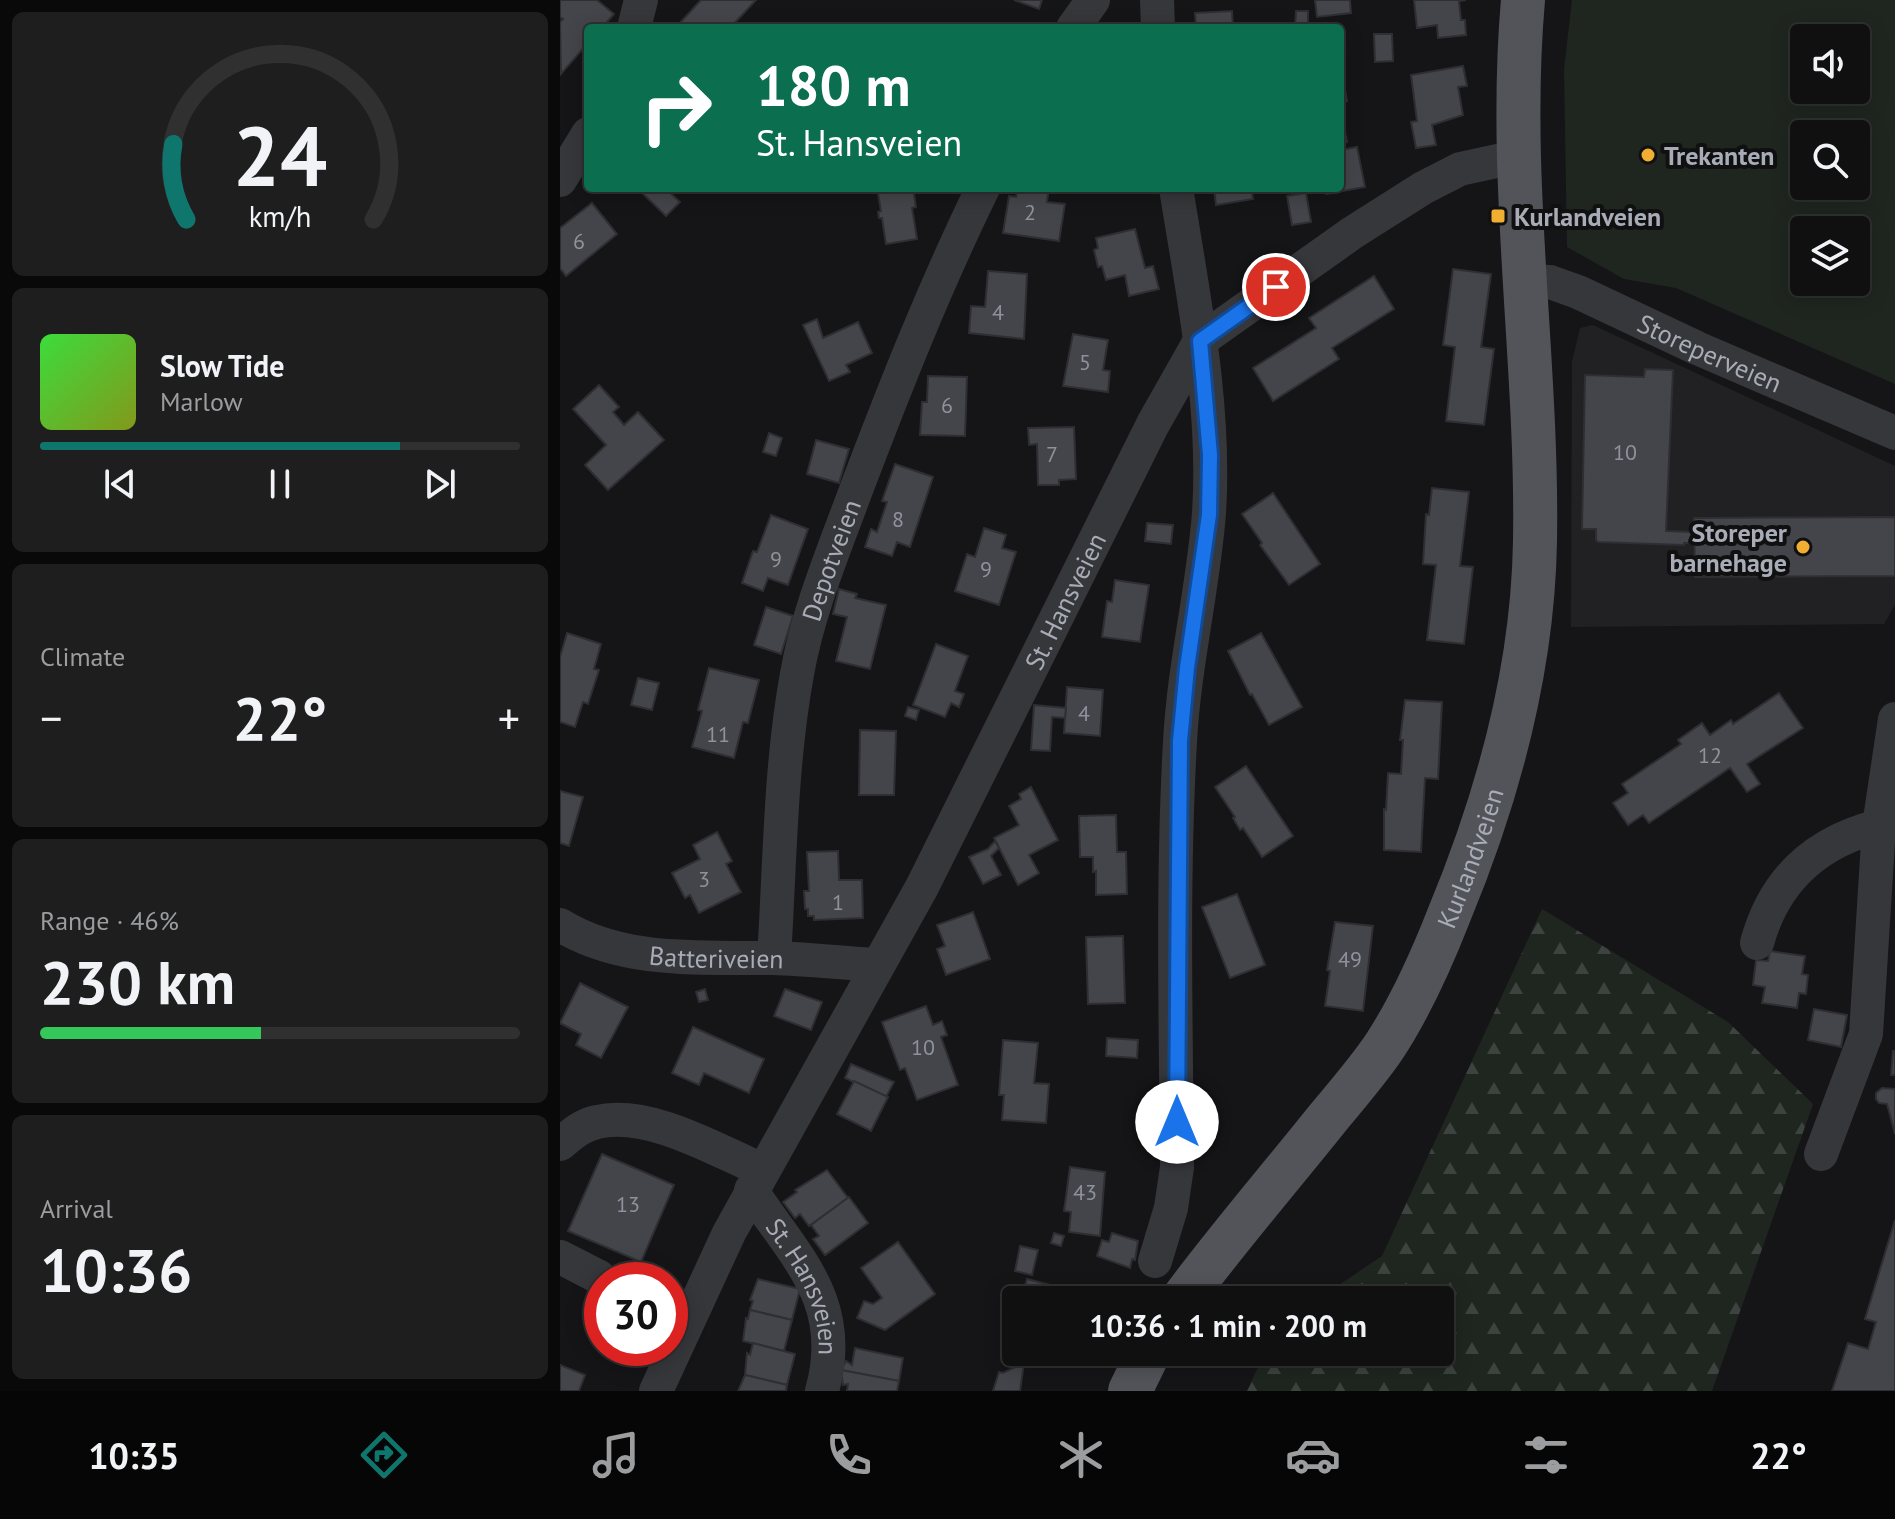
<!DOCTYPE html>
<meta charset="utf-8">
<style>
body{margin:0;font-family:"PT Sans",sans-serif;background:#1e1e1f;color:#f1f3f6;height:100vh;display:flex;flex-direction:column;font-size:30px;white-space:nowrap}
*{box-sizing:border-box;margin:0}
p{font-size:26px;color:#9c9d9f}
.icon{flex:none;width:44px;height:44px;fill:none;stroke:currentColor;stroke-width:2;stroke-linecap:round;stroke-linejoin:round}
.map{position:relative;flex:1;overflow:hidden}
.panel{display:flex;flex-direction:column;gap:12px;padding:12px;background:#090909;width:560px}
.panel>*{flex:none}
.hud{position:absolute;left:24px;top:24px;width:760px;height:168px;border-radius:8px;box-shadow:0 4px 20px #0003,0 0 0 2px #303031;background:#0b6e4f;color:#fff;overflow:hidden}
.buttons{position:absolute;left:1230px;top:24px;display:grid;gap:16px}
.buttons a{display:grid;place-items:center;width:80px;height:80px;border-radius:8px;background:#101011;box-shadow:0 4px 20px #0003,0 0 0 2px #303031;font-size:40px}
.speed{position:absolute;left:24px;top:1262px;display:flex;gap:16px;font-size:40px;font-weight:700;text-align:center}
.speed>*{display:grid;place-content:center;width:104px;height:104px;border-radius:50%;background:#101011;box-shadow:0 4px 20px #0003,0 0 0 2px #303031;line-height:1}
.speed .limit{border:12px solid #d22;background:#fff;color:#111}
.pin{position:absolute;display:grid;place-items:center;width:68px;height:68px;color:#fff;margin:-34px;border:4px solid #fff;border-radius:50%;box-shadow:0 2px 8px #0007}
.me{position:absolute;width:88px;margin:-44px;rotate:0deg;stroke-linejoin:round;filter:drop-shadow(0 0 6px #0008)}
.turn{display:flex;align-items:center;gap:28px;height:168px;padding:0 40px;font-size:36px}
.turn .icon{width:104px;height:104px;stroke-width:2.5}
.turn b{display:block;font-size:56px;line-height:68px}
.big{font-size:60px;font-weight:700;line-height:1.1}
.panel .tile{flex:1;display:flex;flex-direction:column;justify-content:center;gap:12px;min-width:0;padding:0 28px;border-radius:12px;background:#1e1e1f}
.panel .dial{align-items:center;gap:0}
.dial svg{height:208px;overflow:visible;fill:none;stroke:#303031;stroke-width:7;stroke-linecap:round;text-anchor:middle}
.dial text{fill:#f1f3f6;stroke:none}
.song{display:flex;align-items:center;gap:24px}
.cover{width:96px;height:96px;border-radius:12px;background:linear-gradient(135deg,hsl(120 70% 55%),hsl(70 70% 35%))}
.played{height:8px;border-radius:4px;background:linear-gradient(90deg,#0f766e 75%,#303031 75%)}
.keys{display:flex;justify-content:space-around;direction:ltr}
.heat{display:flex;justify-content:space-between;align-items:center;font-size:44px;direction:ltr}
.charge{height:12px;border-radius:6px;background:linear-gradient(90deg,#34c759 46%,#303031 0)}
.trip{position:absolute;left:442px;top:1286px;width:452px;height:80px;border-radius:8px;background:#101011;box-shadow:0 4px 20px #0003,0 0 0 2px #303031;font-weight:700;line-height:80px;text-align:center}
.dock{display:flex;height:128px;justify-content:space-around;align-items:center;background:#060607;color:#9c9d9f}
.dock .icon{width:56px;height:56px}
.dock .active{color:#0f766e}
.dock b{font-size:36px;color:#f1f3f6}
main{display:flex;flex:1;min-height:0}
.map>svg:first-child{display:block}
</style>
<main>
<section class="panel">
<div class="tile dial"><svg viewBox="0 0 100 80">
<path d="M14 69A42 42 0 1 1 86 69"/>
<path d="M14 69A42 42 0 0 1 9 40" stroke="#0f766e"/>
<text x="50" y="56" font-size="32" font-weight="700">24</text>
<text x="50" y="72" font-size="11">km/h</text>
</svg></div>
<div class="tile">
<div class="song"><i class="cover"></i><div><b>Slow Tide</b><p>Marlow</p></div></div>
<div class="played"></div>
<div class="keys"><svg class="icon" aria-label="previous" viewBox="0 0 24 24"><path d="M18 5L8 12l10 7zM5 5v14"/></svg><svg class="icon" aria-label="pause" viewBox="0 0 24 24"><path d="M8 5v14M16 5v14"/></svg><svg class="icon" aria-label="next" viewBox="0 0 24 24"><path d="M6 5l10 7-10 7zM19 5v14"/></svg></div>
</div>
<div class="tile"><p>Climate</p>
<div class="heat"><a>−</a><b class="big">22°</b><a>+</a></div>
</div>
<div class="tile"><p>Range · 46%</p><b class="big">230 km</b><div class="charge"></div></div>
<div class="tile"><p>Arrival</p><b class="big">10:36</b></div>
</section>
<div class="map">
<svg width="1335" height="1391" viewBox="0 0 1335 1391">
<defs>
<pattern id="forest-firs" width="22" height="20" patternUnits="userSpaceOnUse" patternTransform="scale(2)"><rect width="22" height="20" fill="#1f2620"/><path d="M5 1l3.5 6h-7zM16 11l3.5 6h-7z" fill="#3d433e"/></pattern>
</defs>
<rect width="100%" height="100%" fill="#151517"/>
<!-- built -->
<polygon fill="#212123" points="1033,325 1335,466 1335,605 1324,624 1011,627 1012,362 1020,328"/>
<!-- forest -->
<polygon fill="url(#forest-firs)" points="982,909 1168,1022 1253,1104 1152,1391 687,1391 705,1352 880,1352 880,1300 757,1300 822,1256"/>
<!-- pitch -->
<path fill="#1f2620" fill-rule="evenodd" d="M1012 0H1335V384L1116 288 1064 279 1007 247 1004 70ZM1244 38H1296V90H1244ZM1244 134H1296V186H1244ZM1244 230H1296V282H1244Z"/>
<!-- building -->
<g fill="#44454a" stroke="#2f2f33" stroke-width="2">
<polygon points="0,0 37,0 54,14 42,28 28,28 28,43 1,74 0,22 3,19 0,17"/>
<polygon points="141,0 196,0 170,28 119,28 117,26"/>
<polygon points="454,0 482,0 479,9"/>
<polygon points="755,0 790,0 791,13 757,17"/>
<polygon points="854,0 906,0 899,1 901,20 905,20 906,35 878,38 877,25 857,28"/>
<polygon points="672,11 673,28 636,28 635,13"/>
<polygon points="736,11 748,11 748,28 735,27"/>
<polygon points="814,34 832,34 833,61 815,62"/>
<polygon points="780,64 787,101 780,103"/>
<polygon points="903,66 907,86 898,87 903,115 872,125 876,145 856,148 851,122 857,121 851,75"/>
<polygon points="785,132 787,142 780,143 780,133"/>
<polygon points="797,147 805,187 766,194 765,188 780,188 780,150"/>
<polygon points="77,188 109,188 107,190 120,202 106,216"/>
<polygon points="317,188 353,188 356,207 352,208 357,239 326,244 322,218 319,218 318,212 321,211"/>
<polygon points="458,188 489,188 487,202 505,204 499,241 443,233 449,196 456,197"/>
<polygon points="654,188 691,188 693,199 656,205"/>
<polygon points="746,193 751,222 732,225 727,196"/>
<polygon points="32,203 57,234 6,276 0,268 0,228"/>
<polygon points="575,229 585,268 593,266 599,289 569,296 565,275 546,280 542,266 538,267 534,250 538,248 536,238"/>
<polygon points="893,269 931,274 921,347 934,349 924,425 886,421 895,347 883,345"/>
<polygon points="428,271 467,274 464,339 409,333 411,306 425,307"/>
<polygon points="814,276 834,309 772,348 779,359 713,401 693,368 756,328 749,318"/>
<polygon points="257,319 263,338 298,322 312,353 286,365 290,372 269,381 243,325"/>
<polygon points="513,334 548,340 543,370 550,371 548,392 503,386"/>
<polygon points="1085,369 1113,370 1106,531 1134,532 1135,543 1124,543 1124,545 1038,542 1036,540 1036,529 1022,529 1025,375 1084,377"/>
<polygon points="368,376 407,377 405,436 360,435 362,402 367,402"/>
<polygon points="39,385 59,407 53,412 64,425 78,412 104,440 48,490 25,465 46,445 13,409"/>
<polygon points="514,427 516,479 499,480 499,485 478,485 477,444 469,445 468,428"/>
<polygon points="209,433 222,438 216,456 203,452"/>
<polygon points="256,440 289,449 279,483 247,474"/>
<polygon points="335,464 373,477 350,547 337,542 332,556 305,547 311,529 317,532 327,502 322,501"/>
<polygon points="872,488 909,492 900,566 913,567 904,644 867,640 876,565 863,564 866,514 869,515"/>
<polygon points="713,493 760,564 729,585 700,545 702,543 682,514"/>
<polygon points="211,515 248,529 228,585 208,578 203,591 182,583 193,551 197,552"/>
<polygon points="1335,517 1335,576 1135,577 1134,518"/>
<polygon points="587,523 613,525 611,544 585,541"/>
<polygon points="424,528 446,535 442,548 456,552 439,605 395,591 407,554 415,557"/>
<polygon points="555,580 589,585 580,642 542,637 547,601 552,602"/>
<polygon points="279,589 297,594 295,598 326,605 310,669 276,661 287,617 273,614"/>
<polygon points="206,607 233,616 221,654 194,645"/>
<polygon points="7,633 41,644 34,669 39,670 28,704 23,702 15,727 0,722 0,657"/>
<polygon points="701,633 742,707 709,725 692,694 690,695 668,651"/>
<polygon points="376,644 408,656 395,691 404,694 399,707 391,703 385,717 353,705"/>
<polygon points="149,668 199,680 188,723 183,722 174,758 132,747 142,711 138,710"/>
<polygon points="78,678 99,683 92,710 71,705"/>
<polygon points="507,687 543,690 540,736 504,733"/>
<polygon points="1219,693 1243,728 1187,764 1200,784 1187,792 1170,768 1089,823 1083,815 1068,825 1053,803 1068,793 1062,784 1121,744 1118,740 1142,723 1150,735 1171,720 1173,724"/>
<polygon points="845,700 882,702 878,779 865,778 861,852 824,850 824,809 826,810 828,773 841,774 843,740 840,740"/>
<polygon points="474,705 506,708 505,718 492,717 490,751 471,750"/>
<polygon points="348,707 359,710 356,720 345,716"/>
<polygon points="300,730 336,731 334,795 299,795"/>
<polygon points="686,766 733,836 702,857 683,828 680,830 673,818 675,817 655,787"/>
<polygon points="471,787 498,840 469,855 479,873 458,885 434,838 459,825 449,806 461,799 459,794"/>
<polygon points="0,791 23,797 9,846 0,843"/>
<polygon points="556,815 557,852 566,852 567,894 536,895 536,871 533,872 533,857 520,857 519,816"/>
<polygon points="157,832 172,861 166,864 181,892 139,913 130,895 125,898 112,873 140,859 133,845"/>
<polygon points="435,841 439,848 431,856 441,875 423,884 409,857 428,849"/>
<polygon points="278,851 279,880 302,880 303,918 254,920 254,916 248,916 248,909 245,909 244,891 249,891 247,852"/>
<polygon points="677,894 705,965 670,978 642,907"/>
<polygon points="413,912 430,959 386,975 377,949 385,946 377,925"/>
<polygon points="775,922 813,926 803,1011 765,1006 770,971 767,970"/>
<polygon points="563,936 565,1003 528,1004 526,937"/>
<polygon points="1210,951 1245,956 1242,974 1248,975 1246,994 1239,993 1237,1008 1202,1003 1205,987 1193,985 1196,960 1208,961"/>
<polygon points="20,983 68,1007 41,1058 16,1045 21,1034 0,1023"/>
<polygon points="145,989 148,1000 139,1002 136,992"/>
<polygon points="225,989 262,1002 251,1030 214,1016"/>
<polygon points="366,1006 373,1025 382,1021 387,1035 381,1037 398,1085 357,1100 345,1068 340,1070 322,1022"/>
<polygon points="1254,1009 1287,1015 1281,1047 1248,1040"/>
<polygon points="133,1027 204,1059 189,1093 144,1073 139,1085 112,1073"/>
<polygon points="547,1038 578,1040 577,1058 546,1056"/>
<polygon points="443,1040 478,1043 474,1083 489,1084 486,1123 442,1120 444,1095 439,1095"/>
<polygon points="1333,1051 1335,1051 1335,1075 1331,1075"/>
<polygon points="291,1064 334,1082 326,1097 285,1078"/>
<polygon points="294,1081 328,1097 311,1131 277,1114"/>
<polygon points="1322,1088 1335,1089 1335,1134 1327,1104 1319,1103 1316,1099 1316,1093"/>
<polygon points="42,1154 114,1185 81,1262 8,1231"/>
<polygon points="510,1167 545,1172 540,1236 509,1232 511,1212 504,1211"/>
<polygon points="267,1170 288,1198 249,1226 240,1214 235,1218 223,1202 237,1192 235,1190"/>
<polygon points="289,1197 308,1223 265,1255 253,1239 259,1236 251,1225"/>
<polygon points="1335,1220 1335,1391 1272,1391 1288,1343 1308,1349 1316,1322 1305,1319"/>
<polygon points="494,1233 504,1236 501,1246 491,1243"/>
<polygon points="552,1233 578,1241 575,1260 572,1259 570,1268 537,1256 542,1240 549,1242"/>
<polygon points="338,1242 375,1294 325,1330 297,1318 304,1301 313,1304 322,1298 301,1268"/>
<polygon points="460,1246 478,1250 472,1275 455,1271"/>
<polygon points="198,1279 240,1289 232,1320 190,1310 193,1301 190,1300"/>
<polygon points="467,1279 506,1289 504,1300 456,1300 457,1296 462,1297"/>
<polygon points="456,1300 456,1337 447,1335"/>
<polygon points="190,1310 232,1320 224,1351 183,1341 186,1318 188,1319"/>
<polygon points="193,1343 235,1354 227,1385 185,1375 187,1353 190,1355"/>
<polygon points="295,1348 343,1358 339,1381 281,1370 286,1361 292,1365"/>
<polygon points="464,1363 460,1391 433,1391 439,1372 443,1373"/>
<polygon points="0,1365 25,1375 19,1391 0,1391"/>
<polygon points="281,1370 339,1381 337,1391 287,1391 288,1384 283,1385"/>
<polygon points="185,1375 227,1385 226,1391 178,1391"/>
</g>
<g fill="none" stroke-linecap="round" stroke-linejoin="round">
<!-- minor -->
<g stroke="#36373b" stroke-width="34">
<polyline points="597,0 598,28"/>
<polyline points="74,28 81,0"/>
<polyline points="513,28 533,0"/>
<polyline points="0,180 28,134"/>
<path id="s1" d="M965 281 990 282 1018 292 1137 348 1335 433"/>
<path id="s2" d="M0 925C64 964 140 957 212 958 247 959 282 963 318 965"/>
<path d="M1197 943C1214 880 1256 842 1319 826"/>
<path id="s3" d="M214 958C220 864 220 767 237 674 248 611 274 550 296 490 335 387 375 286 423 188"/>
<path d="M0 1144C11 1135 22 1125 37 1122 89 1110 156 1150 202 1170"/>
<polyline points="1261,1154 1306,1034 1319,826 1335,719"/>
<path id="s4" d="M191 1190C236 1258 287 1302 262 1391"/>
<polyline points="0,1257 39,1277"/>
<path d="M595 1261 611 1208 617 1167C616 1026 612 883 620 742 624 665 643 590 649 513 656 405 633 295 616 188"/>
<path id="s5" d="M96 1391 169 1233 362 887 593 424 640 341 792 233 863 188 900 169 960 156"/>
</g>
<!-- major -->
<g stroke="#52545a" stroke-width="44">
<path id="s6" d="M622 1300C668 1238 719 1179 767 1119 786 1096 807 1072 824 1047 851 1006 871 961 889 915 938 797 973 670 975 541 978 361 947 180 963 0"/>
<polyline points="570,1391 589,1352"/>
</g>
</g>
<g fill="none" stroke-linecap="round" stroke-linejoin="round">
<!-- route casing -->
<g stroke="#114b97" stroke-width="20">
<polyline id="route" points="617,1122 620,741 627,668 649,515 650,455 640,341 716,287"/>
</g>
<!-- route -->
<use href="#route" stroke="#1a73e8" stroke-width="14"/>
</g>
<!-- markers -->
<g fill="#f1af32" stroke="#101011" stroke-width="3">
<circle cx="1088" cy="155" r="8"/>
<rect x="930" y="208" width="16" height="16" rx="4"/>
<circle cx="1243" cy="547" r="8"/>
</g>
<g text-anchor="middle" dominant-baseline="central" stroke-width="8" stroke-linejoin="round" paint-order="stroke">
<!-- number labels -->
<g font-size="22" fill="#8e929c">
<text x="470" y="212">2</text>
<text x="19" y="241">6</text>
<text x="438" y="312">4</text>
<text x="525" y="362">5</text>
<text x="387" y="405">6</text>
<text x="1065" y="452">10</text>
<text x="492" y="454">7</text>
<text x="338" y="519">8</text>
<text x="216" y="559">9</text>
<text x="426" y="569">9</text>
<text x="524" y="713">4</text>
<text x="158" y="734">11</text>
<text x="1150" y="755">12</text>
<text x="144" y="879">3</text>
<text x="278" y="902">1</text>
<text x="790" y="959">49</text>
<text x="363" y="1047">10</text>
<text x="525" y="1192">43</text>
<text x="68" y="1204">13</text>
</g>
<!-- poi labels -->
<g font-size="26" font-weight="bold" fill="#a7acb7" stroke="#101011" text-anchor="start">
<text x="1104" y="155">Trekanten</text>
<text x="954" y="216">Kurlandveien</text>
<text x="1227" y="532" text-anchor="end">Storeper<tspan x="1227" dy="30">barnehage</tspan></text>
</g>
<!-- street labels -->
<g font-size="26" fill="#a7acb7" stroke="#101011">
<text stroke="none"><textPath href="#s1" startOffset="200">Storeperveien</textPath></text>
<text stroke="none"><textPath href="#s3" startOffset="404">Depotveien</textPath></text>
<text stroke="none"><textPath href="#s5" startOffset="890">St. Hansveien</textPath></text>
<text stroke="none"><textPath href="#s6" startOffset="532">Kurlandveien</textPath></text>
<text stroke="none"><textPath href="#s2" startOffset="162">Batteriveien</textPath></text>
<text stroke="none"><textPath href="#s4" startOffset="112">St. Hansveien</textPath></text>
</g>
</g>
</svg>
<div class="buttons">
<a><svg class="icon" aria-label="sound" viewBox="0 0 24 24"><path d="M4 9h4l5-4v14l-5-4H4zM17 9q2 3 0 6"/></svg></a>
<a><svg class="icon" aria-label="search" viewBox="0 0 24 24"><circle cx="10" cy="10" r="6"/><path d="M15 15l6 6"/></svg></a>
<a><svg class="icon" aria-label="layers" viewBox="0 0 24 24"><path d="M12 4l9 5-9 5-9-5zM3 14l9 5 9-5"/></svg></a>
</div>
<div class="speed"><div class="limit">30</div></div>
<div class="pin" style="left:716px;top:287px;background:#d93025"><svg class="icon" aria-label="arrive" viewBox="0 0 24 24"><path d="M6 21V4h12l-3 4 3 4H6"/></svg></div>
<svg class="me" style="left:617px;top:1122px" viewBox="-20 -20 40 40"><circle r="19" fill="#fff"/><path d="M0-13L10 11 0 6-10 11z" fill="#1a73e8"/></svg>
<div class="trip">10:36 · 1 min · 200 m</div>
<div class="hud">
<div class="turn"><svg class="icon" aria-label="right" viewBox="0 0 24 24"><path d="M7 20v-9h11M14 6l5 5-5 5"/></svg><div><b>180 m</b>St. Hansveien</div></div>
</div>
</div>
</main>
<nav class="dock">
<b>10:35</b>
<svg class="icon active" aria-label="directions" viewBox="0 0 24 24"><path d="M12 3l9 9-9 9-9-9zM9 14v-3h6M13 9l2 2-2 2"/></svg>
<svg class="icon" aria-label="music" viewBox="0 0 24 24"><path d="M9 18V5l10-2v13"/><circle cx="6" cy="18" r="3"/><circle cx="16" cy="16" r="3"/></svg>
<svg class="icon" aria-label="phone" viewBox="0 0 24 24"><path d="M5 4h4l2 5-3 2q2 4 5 5l2-3 5 2v4C11 20 4 13 5 4z"/></svg>
<svg class="icon" aria-label="climate" viewBox="0 0 24 24"><path d="M12 3v18M4 7l16 10M4 17L20 7"/></svg>
<svg class="icon" aria-label="car" viewBox="0 0 24 24"><path d="M5 17H2v-5l4-1 3-4h7l3 4 3 1v5h-3M9 17h6M6 11h13"/><circle cx="7" cy="17" r="2"/><circle cx="17" cy="17" r="2"/></svg>
<svg class="icon" aria-label="filters" viewBox="0 0 24 24"><path d="M4 7h16M4 17h16"/><circle cx="9" cy="7" r="2"/><circle cx="15" cy="17" r="2"/></svg>
<b>22°</b>
</nav>
